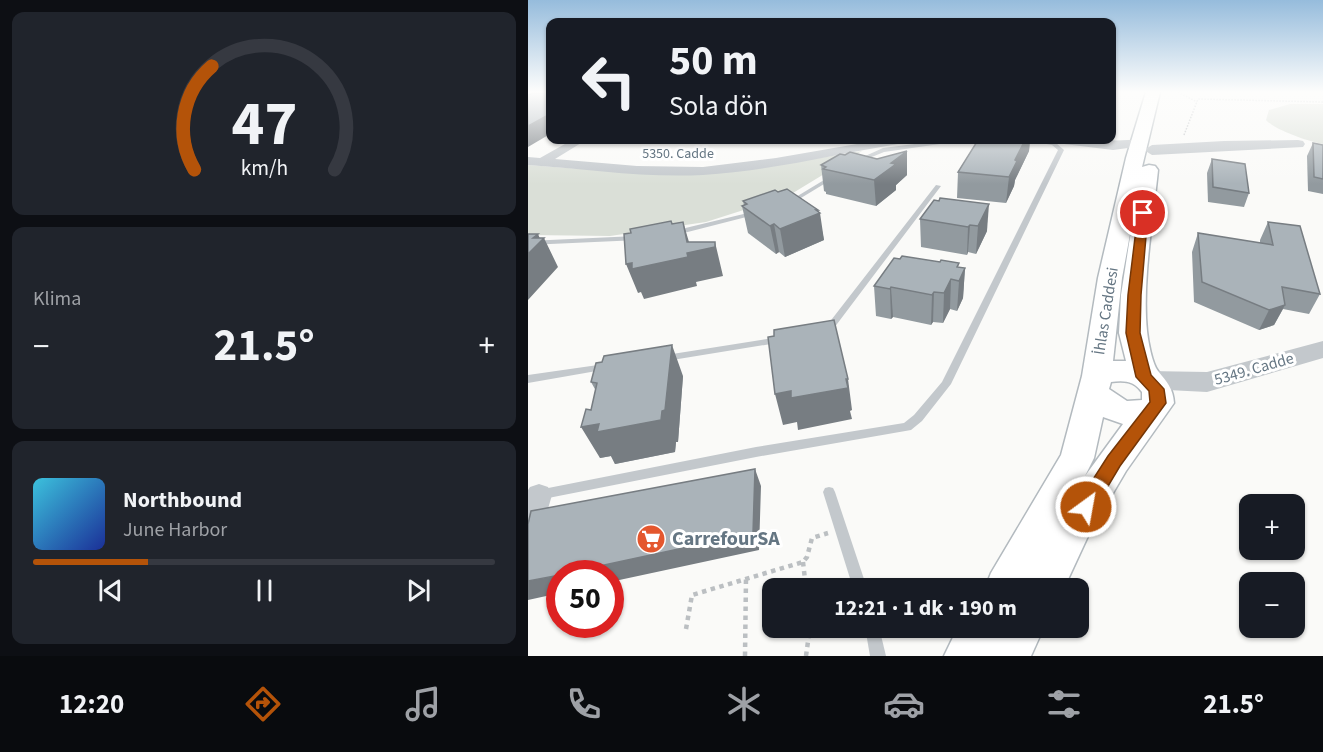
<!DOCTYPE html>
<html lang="tr">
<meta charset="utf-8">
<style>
body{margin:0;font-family:"Source Sans 3",sans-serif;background:#20242c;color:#f1f3f6;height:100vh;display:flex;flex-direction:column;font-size:22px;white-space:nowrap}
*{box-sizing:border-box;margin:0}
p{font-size:20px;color:#9ea1a6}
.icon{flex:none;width:33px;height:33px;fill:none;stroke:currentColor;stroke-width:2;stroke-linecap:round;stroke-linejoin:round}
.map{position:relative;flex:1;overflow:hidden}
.details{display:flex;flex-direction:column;gap:12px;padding:12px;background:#0d0f14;width:528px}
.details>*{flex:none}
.top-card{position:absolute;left:18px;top:18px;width:570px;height:126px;border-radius:12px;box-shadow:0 2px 4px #0004;background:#171b24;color:#f1f3f6;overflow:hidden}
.fabs{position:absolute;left:711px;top:494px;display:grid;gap:12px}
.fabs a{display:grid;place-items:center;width:66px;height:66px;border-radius:12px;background:#171b24;box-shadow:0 2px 4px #0004;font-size:30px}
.speed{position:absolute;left:18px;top:560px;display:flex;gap:12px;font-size:30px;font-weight:700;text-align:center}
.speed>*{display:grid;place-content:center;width:78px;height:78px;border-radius:50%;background:#171b24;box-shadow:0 2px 4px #0004;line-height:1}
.speed .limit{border:9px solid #d22;background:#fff;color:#111}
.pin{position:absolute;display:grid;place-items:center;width:51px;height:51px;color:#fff;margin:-26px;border:3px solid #fff;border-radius:50%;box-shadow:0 2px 6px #0007}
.me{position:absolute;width:66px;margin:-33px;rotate:32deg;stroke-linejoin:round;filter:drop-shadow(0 0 4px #0008)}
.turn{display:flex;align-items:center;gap:21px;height:126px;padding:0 24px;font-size:27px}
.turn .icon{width:78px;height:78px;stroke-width:2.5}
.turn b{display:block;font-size:42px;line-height:51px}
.big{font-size:45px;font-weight:700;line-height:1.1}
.details .tile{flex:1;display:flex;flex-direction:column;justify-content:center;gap:9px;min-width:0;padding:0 21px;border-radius:12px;background:#20242c}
.details .dial{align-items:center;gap:0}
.dial svg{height:156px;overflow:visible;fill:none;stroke:#363941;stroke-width:7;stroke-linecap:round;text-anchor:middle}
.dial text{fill:#f1f3f6;stroke:none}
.song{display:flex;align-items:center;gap:18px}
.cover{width:72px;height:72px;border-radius:9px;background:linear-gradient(135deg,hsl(190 70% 55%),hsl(230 70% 35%))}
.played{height:6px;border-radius:3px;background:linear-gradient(90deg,#b45309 25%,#363941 25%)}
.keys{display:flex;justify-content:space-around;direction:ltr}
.heat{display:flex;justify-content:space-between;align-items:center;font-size:33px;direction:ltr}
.trip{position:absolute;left:234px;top:578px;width:327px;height:60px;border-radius:12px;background:#171b24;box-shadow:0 2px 4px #0004;font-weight:700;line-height:60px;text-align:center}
.menu{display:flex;height:96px;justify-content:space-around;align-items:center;background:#090b0e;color:#9ea1a6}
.menu .icon{width:42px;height:42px}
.menu .on{color:#b45309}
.menu b{font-size:27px;color:#f1f3f6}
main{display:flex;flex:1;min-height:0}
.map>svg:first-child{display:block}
</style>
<main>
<section class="details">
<div class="tile dial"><svg viewBox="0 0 100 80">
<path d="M14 69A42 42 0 1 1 86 69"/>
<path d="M14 69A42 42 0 0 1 23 16" stroke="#b45309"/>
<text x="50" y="56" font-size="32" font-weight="700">47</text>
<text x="50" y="72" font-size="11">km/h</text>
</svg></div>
<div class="tile"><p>Klima</p>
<div class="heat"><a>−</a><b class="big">21.5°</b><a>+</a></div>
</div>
<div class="tile">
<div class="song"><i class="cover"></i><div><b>Northbound</b><p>June Harbor</p></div></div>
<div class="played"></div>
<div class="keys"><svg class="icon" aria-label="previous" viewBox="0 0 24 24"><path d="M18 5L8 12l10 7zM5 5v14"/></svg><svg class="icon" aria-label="pause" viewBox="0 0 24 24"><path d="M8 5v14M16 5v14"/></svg><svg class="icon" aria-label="next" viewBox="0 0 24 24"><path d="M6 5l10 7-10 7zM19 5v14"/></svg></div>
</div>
</section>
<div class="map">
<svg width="795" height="656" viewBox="0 0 795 656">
<rect width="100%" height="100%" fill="#fafaf8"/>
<!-- green -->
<g fill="#dadfd7">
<path d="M762 104H795V144C782 142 747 130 738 120L741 110Z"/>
<polygon points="334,151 260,196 178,222 82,236 0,235 0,165 53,169 242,166"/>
</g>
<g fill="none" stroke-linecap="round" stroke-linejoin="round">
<!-- secondary casing -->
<g stroke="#b3babf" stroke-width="3">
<g id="secondary">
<path d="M618 92H632L614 167 621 165 627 166 630 170C625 220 614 282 619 331 620 341 624 363 630 371 639 382 645 388 646 403L598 471 561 534 536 588H457L463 573 533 455 554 376 570 278 598 158ZM605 218 593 295 591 333 598 361H585L594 278ZM583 382C596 380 606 381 614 392V400L599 401 581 389ZM575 417 595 424 557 476 566 458Z"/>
<polygon points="430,627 516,627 503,656 416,656"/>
</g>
</g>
<!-- path-far1 -->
<g stroke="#bbbfc2" stroke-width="1.5" stroke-dasharray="1.5 1.5" stroke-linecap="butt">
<polyline points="650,92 669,102"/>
<polyline points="656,135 670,99 795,102"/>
</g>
<!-- path -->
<g stroke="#bbbfc2" stroke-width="4.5" stroke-dasharray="4.5 4.5" stroke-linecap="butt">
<polyline points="275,562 278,588"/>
<polyline points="158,629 164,595 275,562 279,557 284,538 300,533"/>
<polyline points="217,656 218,578"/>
<polyline points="278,656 282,627"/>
</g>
<!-- service -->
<g fill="#c3c8cc" fill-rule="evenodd">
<polygon points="418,140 429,140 426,142 356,152 329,163 324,162 355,148"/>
<polygon points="496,140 507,140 528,143 536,150 423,384 394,421 383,430 228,457 0,502 0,492 228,447 376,423 386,415 414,382 530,150 524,145"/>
<polygon points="301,177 306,178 263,204 261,205 258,203"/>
<polygon points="408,185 413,186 303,332 297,332 295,330 297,328"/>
<polygon points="228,211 230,212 230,214 148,235 144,233 145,231"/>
<polygon points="108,236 112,238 111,240 0,245 0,241"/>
<polygon points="252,337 257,340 255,342 138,361 133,358 138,355"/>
<polygon points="77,364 80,365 82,367 80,369 0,383 0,375"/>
<polygon points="301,487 305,488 307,492 339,588 325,588 295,492 297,488"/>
<polygon points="337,627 351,627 358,656 342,656"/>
</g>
<!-- minor -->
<g fill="#c3c8cc" fill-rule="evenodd">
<path d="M611 139 617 143 615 146 585 150 536 144 530 140C557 137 583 143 611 139Z"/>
<path d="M44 140H58L27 159 109 166 175 167 248 158 352 140H376L370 144C305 155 240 171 175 175 116 178 58 169 0 165V157L12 158Z"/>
<polygon points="11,484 20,487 24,495 10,543 0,547 0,490 2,487"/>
</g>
<!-- tertiary -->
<g fill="#c3c8cc" fill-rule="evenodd">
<polygon points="770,140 775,141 777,144 775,147 624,155 616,150 624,145 696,141"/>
<polygon points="795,341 795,358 679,392 620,389 611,387 607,380 611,373 620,371 679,372"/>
</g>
<!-- secondary -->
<use href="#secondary" fill="#fff" fill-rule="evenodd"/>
</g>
<!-- wall -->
<g fill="#929a9f">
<polygon points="450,140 502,140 501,151 487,180 486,186 478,203 429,198 430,172"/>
<polygon points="785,143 795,145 795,194 780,191 779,156"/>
<polygon points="684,159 721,193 716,207 680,202 679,173"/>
<polygon points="293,165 379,175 368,185 368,190 348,206 298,194 298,192 296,191"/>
<polygon points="250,192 290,212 296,240 257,257 251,252 248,254 220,233 214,206 216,205 215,201"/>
<polygon points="411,201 459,231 448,254 440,252 439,255 393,247 392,219"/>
<polygon points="740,222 792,294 781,314 755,309 746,325 731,330 666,302 664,252 670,233 732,243 732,240"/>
<polygon points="431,263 430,267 437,268 435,298 429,311 422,309 415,323 405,322 403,325 365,317 363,319 348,316 346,286"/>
<polygon points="155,376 150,442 148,442 147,452 87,464 83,456 72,458 63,410 68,391 63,382"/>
</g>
<!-- shaded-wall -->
<g fill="#777d82">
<polygon points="22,114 22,134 0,147 0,126"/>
<polygon points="497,140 502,140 501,151 487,180 486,186 478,203 481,177 487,160"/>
<polygon points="379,151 379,175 368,185 368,190 348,206 346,180 363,163"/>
<polygon points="461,204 459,231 448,254 450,226"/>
<polygon points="290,210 291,213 292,213 296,240 257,257 252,229"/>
<polygon points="155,222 164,252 187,242 195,276 168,282 169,286 116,299 113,292 110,293 98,264 159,253 159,242"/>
<polygon points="246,224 251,252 248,254 242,226"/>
<polygon points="442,225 440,252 439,255 440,227"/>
<polygon points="10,234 13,241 16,238 30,267 0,300 0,254 5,238"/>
<polygon points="437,268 435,298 429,311 431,281"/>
<polygon points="423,279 422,309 415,323 416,293"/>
<polygon points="363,287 365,317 363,319 362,289"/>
<polygon points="406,292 405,322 403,325 404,295"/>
<polygon points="757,305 746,325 731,330 741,310"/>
<polygon points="144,345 155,376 150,442 148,442 147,452 87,464 83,456 72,458 53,427"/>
<polygon points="320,379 324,410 322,411 324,419 270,430 269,422 255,425 247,394"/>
<polygon points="227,469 233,486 231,550 82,582 82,573 39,573"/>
<polygon points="32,575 32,593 0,600 0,581"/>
</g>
<!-- building -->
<g fill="#aab3b9" stroke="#777d82" stroke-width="1.5">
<polygon points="17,92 22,92 22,114 0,126 0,95 5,93 15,93"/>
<polygon points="450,140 497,140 487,160 489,161 481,177 430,172"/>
<polygon points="785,143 795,145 795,179 786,177"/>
<polygon points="379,151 363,163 368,164 346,180 295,169 298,167 293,165 312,154 317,155 322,152 349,159"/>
<polygon points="684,159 717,164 721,193 685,187"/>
<polygon points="259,189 290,210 288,210 292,213 252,229 246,224 242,226 214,206 219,204 215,201 247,190 250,192"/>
<polygon points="412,198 461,204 450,226 442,225 440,227 392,219 406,200 411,201"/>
<polygon points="143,221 144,224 155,222 159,242 187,242 187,247 159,253 160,257 104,269 104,263 98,264 96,234 103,233 102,229"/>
<polygon points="740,222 772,226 792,294 754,287 757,305 741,310 674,282 670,233 745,245"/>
<polygon points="0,234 10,234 5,238 16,238 0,254"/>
<polygon points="374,256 412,262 413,260 431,263 429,267 437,268 431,281 423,279 416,293 406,292 404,295 363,287 362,289 346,286 366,258 372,259"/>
<polygon points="306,320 320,379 318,379 320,388 263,398 263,391 247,394 240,337 246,336 246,330"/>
<polygon points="144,345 137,410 134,411 133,420 69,432 71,424 53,427 58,409 63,410 69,383 63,382 68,363 74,362 76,356"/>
<polygon points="227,469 225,533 39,573 32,573 32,575 0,581 0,524 3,511"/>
</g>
<!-- sky -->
<linearGradient id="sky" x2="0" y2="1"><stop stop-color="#96bcdc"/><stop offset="0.5" stop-color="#fdfdfc"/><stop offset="1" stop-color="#fdfdfc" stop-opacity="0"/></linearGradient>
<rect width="795" height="184" fill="url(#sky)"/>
<!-- route -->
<polygon fill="#b45309" stroke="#753606" stroke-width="1.5" points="615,210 620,213 613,295 612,333 623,375 636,389 638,403 592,466 564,513 558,515 551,513 548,507 551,501 580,456 622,402 621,391 608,377 598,333 600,295 610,213"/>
<!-- icons -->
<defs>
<g id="supermarket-disc" transform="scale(1.5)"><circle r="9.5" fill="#e4572e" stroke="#fff"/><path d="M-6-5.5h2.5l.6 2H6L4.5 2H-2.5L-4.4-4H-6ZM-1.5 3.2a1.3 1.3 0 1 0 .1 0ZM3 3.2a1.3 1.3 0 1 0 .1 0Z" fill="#fff"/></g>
</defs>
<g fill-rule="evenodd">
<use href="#supermarket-disc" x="123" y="539"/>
</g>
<g text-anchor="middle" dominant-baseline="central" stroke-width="6" stroke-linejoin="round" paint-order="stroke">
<!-- far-street labels -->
<g font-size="14" fill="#657683" stroke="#fff">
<text x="150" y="154">5350. Cadde</text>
</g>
<!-- street labels -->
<g font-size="16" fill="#657683" stroke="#fff">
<text transform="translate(578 311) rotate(-81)">İhlas Caddesi</text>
<text transform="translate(726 369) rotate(-16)">5349. Cadde</text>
</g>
<!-- near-poi labels -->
<g font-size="20" font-weight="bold" fill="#657683" stroke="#fff" text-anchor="start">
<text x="144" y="539">CarrefourSA</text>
</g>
</g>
</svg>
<div class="fabs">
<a>+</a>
<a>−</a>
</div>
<div class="speed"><div class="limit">50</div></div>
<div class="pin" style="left:615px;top:213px;background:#d93025"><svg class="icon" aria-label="arrive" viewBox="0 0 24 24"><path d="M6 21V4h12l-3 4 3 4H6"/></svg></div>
<svg class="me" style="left:558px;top:507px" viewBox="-20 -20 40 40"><circle r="17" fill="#b45309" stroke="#fff" stroke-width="3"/><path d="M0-11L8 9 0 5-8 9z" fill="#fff"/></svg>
<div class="trip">12:21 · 1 dk · 190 m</div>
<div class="top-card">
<div class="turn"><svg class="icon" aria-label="left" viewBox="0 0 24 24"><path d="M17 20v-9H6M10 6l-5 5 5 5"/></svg><div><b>50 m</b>Sola dön</div></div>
</div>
</div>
</main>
<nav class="menu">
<b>12:20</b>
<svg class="icon on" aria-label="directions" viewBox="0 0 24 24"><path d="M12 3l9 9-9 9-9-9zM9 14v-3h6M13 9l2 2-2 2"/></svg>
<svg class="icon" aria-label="music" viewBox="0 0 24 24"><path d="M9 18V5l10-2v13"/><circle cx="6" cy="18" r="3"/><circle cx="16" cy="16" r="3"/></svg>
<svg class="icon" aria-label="phone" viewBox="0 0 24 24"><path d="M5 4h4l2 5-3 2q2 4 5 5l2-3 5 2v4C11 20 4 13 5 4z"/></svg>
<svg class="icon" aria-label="climate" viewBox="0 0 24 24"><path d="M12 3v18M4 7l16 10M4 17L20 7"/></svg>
<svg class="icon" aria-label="car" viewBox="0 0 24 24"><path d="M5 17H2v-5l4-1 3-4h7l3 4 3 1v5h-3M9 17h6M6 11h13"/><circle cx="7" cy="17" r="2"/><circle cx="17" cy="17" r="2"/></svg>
<svg class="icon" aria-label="filters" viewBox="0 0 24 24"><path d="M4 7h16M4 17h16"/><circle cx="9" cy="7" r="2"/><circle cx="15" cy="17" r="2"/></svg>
<b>21.5°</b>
</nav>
